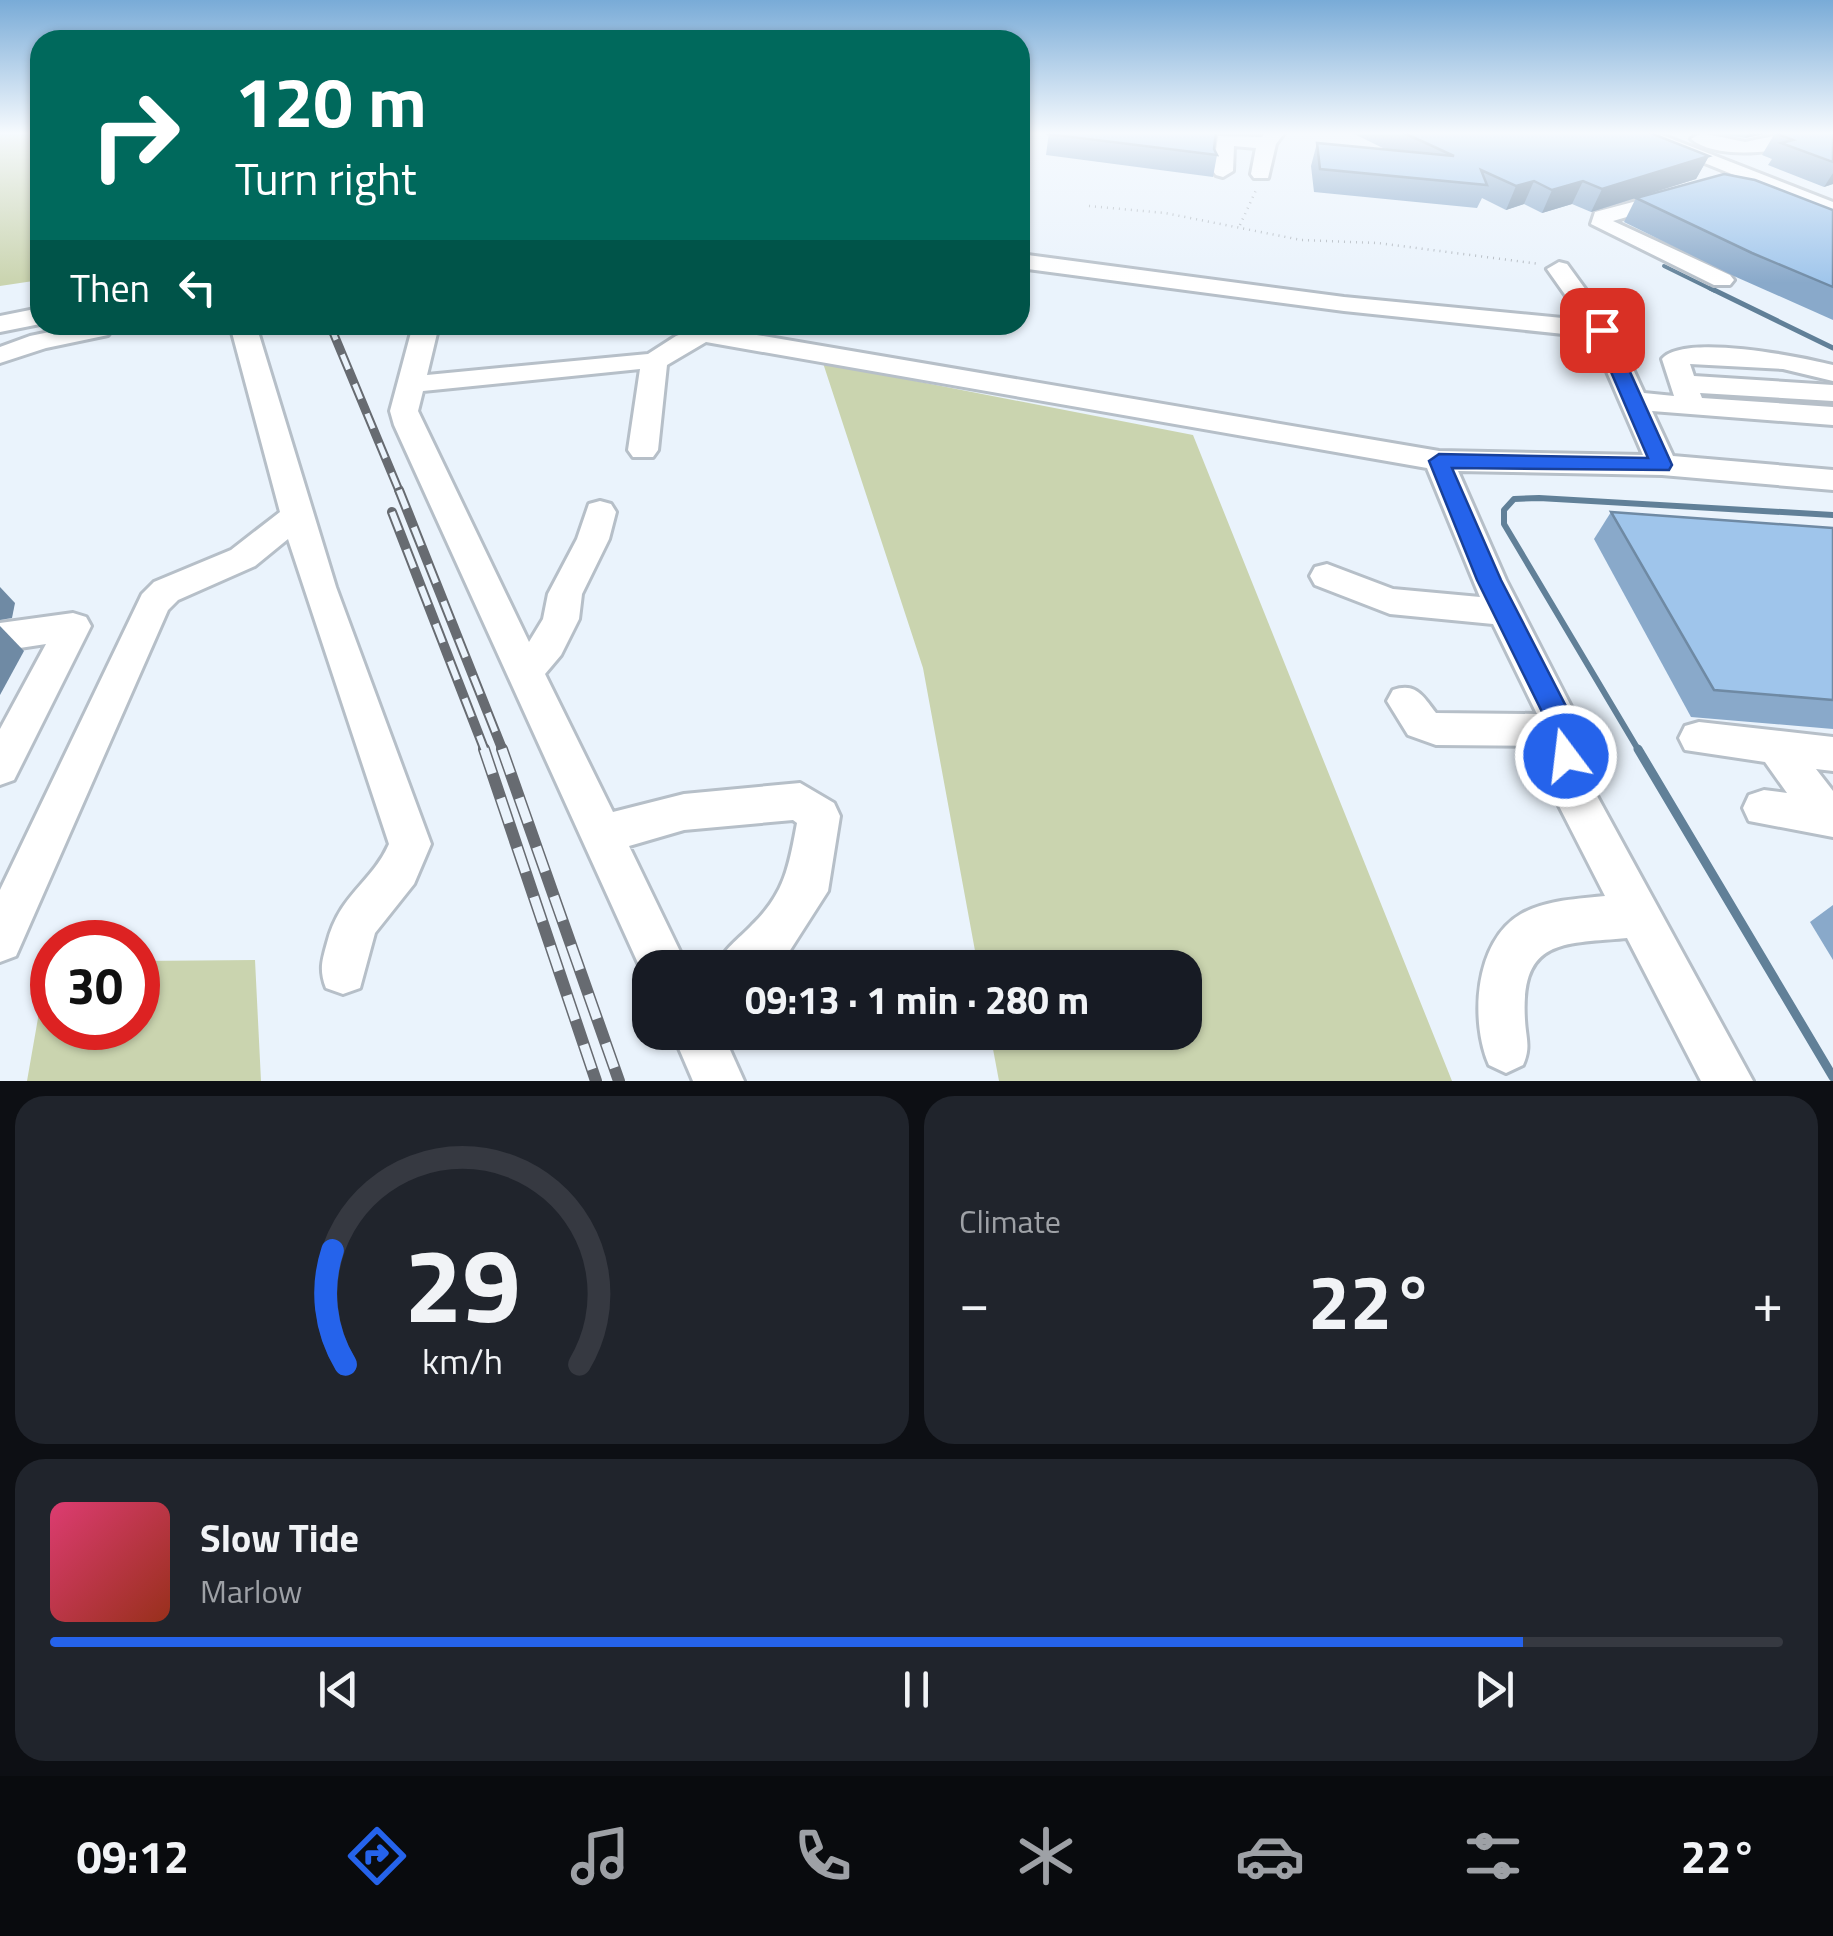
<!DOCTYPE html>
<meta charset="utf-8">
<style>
body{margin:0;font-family:"Titillium Web",sans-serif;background:#20242c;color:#f1f3f6;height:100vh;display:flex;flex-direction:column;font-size:38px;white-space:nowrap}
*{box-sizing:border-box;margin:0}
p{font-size:32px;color:#9ea1a6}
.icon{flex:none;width:55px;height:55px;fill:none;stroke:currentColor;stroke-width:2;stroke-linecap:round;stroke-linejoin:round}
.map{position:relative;height:1081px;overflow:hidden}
.drawer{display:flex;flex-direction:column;gap:15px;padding:15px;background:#0d0f14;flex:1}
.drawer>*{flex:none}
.hud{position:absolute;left:30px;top:30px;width:1000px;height:305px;border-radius:30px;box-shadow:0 2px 8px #0004;background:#00695c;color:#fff;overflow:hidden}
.speed{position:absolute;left:30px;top:920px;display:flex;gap:20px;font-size:50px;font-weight:700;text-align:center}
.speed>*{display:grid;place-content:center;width:130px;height:130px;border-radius:50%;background:#171b24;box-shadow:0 2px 8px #0004;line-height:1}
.speed .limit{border:15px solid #d22;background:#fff;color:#111}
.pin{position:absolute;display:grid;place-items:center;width:85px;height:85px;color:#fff;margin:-42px;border-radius:20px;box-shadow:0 5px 15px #0006}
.me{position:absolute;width:110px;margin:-55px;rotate:345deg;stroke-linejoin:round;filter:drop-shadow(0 0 8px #0008)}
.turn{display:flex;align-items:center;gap:35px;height:210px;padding:0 40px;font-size:45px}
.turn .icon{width:130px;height:130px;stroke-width:2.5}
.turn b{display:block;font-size:70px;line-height:85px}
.then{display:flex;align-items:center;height:95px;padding:0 40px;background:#0003;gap:20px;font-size:38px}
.big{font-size:75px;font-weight:700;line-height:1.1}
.drawer .tile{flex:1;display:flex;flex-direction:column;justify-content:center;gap:15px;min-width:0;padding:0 35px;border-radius:30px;background:#20242c}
.drawer .dial{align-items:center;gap:0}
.dial svg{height:260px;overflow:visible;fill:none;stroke:#363941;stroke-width:7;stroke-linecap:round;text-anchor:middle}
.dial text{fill:#f1f3f6;stroke:none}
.song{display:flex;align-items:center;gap:30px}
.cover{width:120px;height:120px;border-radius:15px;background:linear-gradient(135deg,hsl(340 70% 55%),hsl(10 70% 35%))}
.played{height:10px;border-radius:5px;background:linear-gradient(90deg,#2563eb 85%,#363941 85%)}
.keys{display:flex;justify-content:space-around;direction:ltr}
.heat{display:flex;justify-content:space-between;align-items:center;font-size:55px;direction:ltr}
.drawer .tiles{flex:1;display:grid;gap:15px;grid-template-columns:1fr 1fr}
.tile:last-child{grid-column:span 2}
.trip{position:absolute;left:632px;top:950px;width:570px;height:100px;border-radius:30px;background:#171b24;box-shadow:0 2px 8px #0004;font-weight:700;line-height:100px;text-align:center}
.menu{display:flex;height:160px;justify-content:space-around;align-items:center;background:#090b0e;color:#9ea1a6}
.menu .icon{width:70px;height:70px}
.menu .selected{color:#2563eb}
.menu b{font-size:45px;color:#f1f3f6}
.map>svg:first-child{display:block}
</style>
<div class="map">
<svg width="1833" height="1081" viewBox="0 0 1833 1081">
<rect width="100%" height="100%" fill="#eaf3fc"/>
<!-- green -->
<g fill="#cad4af">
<polygon points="0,132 40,132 40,280 0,286"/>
<polygon points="823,363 1193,435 1452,1081 999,1081 990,1033 1185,1032 1185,968 978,967 923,668"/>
<polygon points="255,960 261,1081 27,1081 48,961 52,961 52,1028 138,1028 138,961"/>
</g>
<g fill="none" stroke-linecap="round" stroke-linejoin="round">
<!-- stream-far3 -->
<polyline stroke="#618098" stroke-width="4" points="1664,266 1715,291"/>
<!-- stream-far2 -->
<polyline stroke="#618098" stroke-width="5" points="1710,288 1833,348"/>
<!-- stream-far1 -->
<polyline stroke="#618098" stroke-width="6" points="1639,751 1504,524 1504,510 1514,499 1539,498 1833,515"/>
<!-- stream -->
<polyline stroke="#618098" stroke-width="9" points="1638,749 1833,1077"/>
<!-- minor casing -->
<g stroke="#b6bfc8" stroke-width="6">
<g id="minor">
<polygon points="1266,132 1285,132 1276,144 1268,178 1254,178 1251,174 1256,148 1234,146 1233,171 1223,177 1216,175 1213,171 1218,136 1262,137"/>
<polygon points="1628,132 1654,132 1833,202 1833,215"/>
<path d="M1793 132H1823C1797 153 1718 162 1691 139L1701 133 1745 142Z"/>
<polygon points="1671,192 1682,198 1678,202 1613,221 1730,275 1734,280 1730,285 1714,285 1591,224 1595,212"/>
<path d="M1020 254 1344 297 1583 320 1547 269 1559 262 1567 264 1615 330 1644 393 1674 396 1662 359C1683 333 1801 357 1833 365V381L1783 369 1690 364 1694 376 1833 385V401L1700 393 1702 398 1833 407V425L1652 411 1673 456 1833 470V490L1662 475 1458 471 1506 580 1576 716 1597 796 1753 1081H1701L1627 938C1563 944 1520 938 1525 1020 1526 1039 1531 1047 1523 1065L1506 1073 1489 1065C1470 1022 1474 941 1521 914 1546 900 1577 899 1605 896L1556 800 1544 746 1436 745 1408 735 1387 701 1393 690C1416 682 1423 696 1436 713L1537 714 1493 624 1390 614 1315 585 1310 576 1315 567 1327 564 1393 589 1480 597 1427 468 706 342 667 365 658 450 653 457H633L628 450 640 369 423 391 418 411 529 642 543 619 548 594 577 539 589 504 600 501 611 504 616 512 609 539 582 594 579 619 561 655 545 674 613 812 684 794 800 783 834 803 840 816 828 891 787 955 774 968H716C724 948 738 940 752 925 785 893 789 866 797 823L793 820 684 830 629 846 688 968H650L648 985 394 425 390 411 413 325H439L427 375 648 354 676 336 704 326 1439 451 1643 455 1592 337 1344 311 1020 268Z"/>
<polygon points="40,308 40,324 0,332 0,316"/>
<polygon points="84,325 108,325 112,330 108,335 46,348 0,363 0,347 30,336"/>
<path d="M230 325H256L336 587 431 844 414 884 375 933 360 988 343 994 326 988C319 970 322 961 327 943 340 893 371 884 389 844L288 539 255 566 178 600 168 610 16 956 0 962V890L142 594 154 582 231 550 280 512Z"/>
<polygon points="73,613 86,617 91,626 14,780 0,785 0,729 46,644 0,651 0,623"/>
<polygon points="1699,722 1833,737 1833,771 1816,769 1833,791 1833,837 1749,821 1743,808 1749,795 1764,790 1787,793 1765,762 1685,750 1679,738 1685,726"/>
<polygon points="672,1032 722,1032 744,1081 693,1081"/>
</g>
</g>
<!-- path -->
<g stroke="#adb4bb" stroke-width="2.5" stroke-dasharray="1 5" stroke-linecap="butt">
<polyline points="1089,206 1165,213 1301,240 1378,243 1540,264"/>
<polyline points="1240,225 1257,188"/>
</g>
<!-- minor -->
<use href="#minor" fill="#fff" fill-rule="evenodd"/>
<!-- rail-far2 casing -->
<g stroke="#676b71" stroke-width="9">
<polyline id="rail-far2" points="330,325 400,493"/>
</g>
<!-- rail-far1 casing -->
<g stroke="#676b71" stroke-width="10">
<g id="rail-far1">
<polyline points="399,490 503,751"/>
<polyline points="392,512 485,751"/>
</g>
</g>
<!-- rail casing -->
<g stroke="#676b71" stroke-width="12">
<g id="rail">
<polyline points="484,749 596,1081"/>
<polyline points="502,749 619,1081"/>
</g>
</g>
<!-- rail-far2 -->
<use href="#rail-far2" stroke="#eaf3fc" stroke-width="5" stroke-dasharray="16" stroke-linecap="butt"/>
<!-- rail-far1 -->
<use href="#rail-far1" stroke="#eaf3fc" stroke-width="6" stroke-dasharray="20" stroke-linecap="butt"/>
<!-- rail -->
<use href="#rail" stroke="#eaf3fc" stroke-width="9" stroke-dasharray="26" stroke-linecap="butt"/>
</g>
<!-- wall -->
<g fill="#89a9ca">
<polygon points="1049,132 1224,132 1216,135 1214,149 1217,155 1213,177 1046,155"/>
<polygon points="1350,132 1648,132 1709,156 1696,179 1591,212 1572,204 1542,213 1524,204 1506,210 1482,198 1477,208 1314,192 1311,166 1317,143 1387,150"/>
<polygon points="1707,132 1775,132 1745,138"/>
<polygon points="1833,132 1833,184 1824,187 1768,165 1772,159 1762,155 1775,133"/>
<polygon points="1636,198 1833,210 1833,320 1736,277 1624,222"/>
<polygon points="1611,512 1833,528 1833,729 1691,717 1594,539"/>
<polygon points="1833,905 1833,960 1810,922"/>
</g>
<!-- shaded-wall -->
<g fill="#6f8aa4">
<polygon points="1749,132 1775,132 1745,138"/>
<polygon points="1709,156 1696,179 1591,212 1602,189"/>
<polygon points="1833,173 1833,184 1824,187"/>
<polygon points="1534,181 1524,204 1506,210 1516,186"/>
<polygon points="1583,181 1572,204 1542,213 1552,190"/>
<polygon points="0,587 15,603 12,618 0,620"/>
<polygon points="0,626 24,651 0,695"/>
</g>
<!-- building -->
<g fill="#9fc5eb" stroke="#6f8aa4" stroke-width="2.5">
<polygon points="1049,132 1216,132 1214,149 1217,155 1048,134"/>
<polygon points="1402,132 1648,132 1709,156 1602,189 1583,181 1552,190 1534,181 1516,186 1481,170 1487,185 1320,169 1317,143 1454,156"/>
<polygon points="1781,132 1833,132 1833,162 1781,143 1793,140 1775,133"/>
<polygon points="1724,174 1755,180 1833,210 1833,287 1752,253 1636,198"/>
<polygon points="1611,512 1833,528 1833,700 1714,690"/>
</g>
<!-- sky -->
<linearGradient id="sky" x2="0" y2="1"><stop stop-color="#79abd7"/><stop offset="0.47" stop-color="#f6fafe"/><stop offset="1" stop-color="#f6fafe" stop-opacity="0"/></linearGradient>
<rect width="1833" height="283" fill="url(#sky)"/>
<!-- route -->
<polygon fill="#2563eb" stroke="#184099" stroke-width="2.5" points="1602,325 1611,330 1672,465 1669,470 1452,468 1501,580 1571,716 1580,756 1576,764 1566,768 1556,764 1544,716 1477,580 1429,461 1439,454 1648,458 1593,330"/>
</svg>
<div class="speed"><div class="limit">30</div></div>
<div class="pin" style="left:1602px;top:330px;background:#d93025"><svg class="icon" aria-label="arrive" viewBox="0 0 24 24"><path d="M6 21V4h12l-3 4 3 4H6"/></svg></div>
<svg class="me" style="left:1566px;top:756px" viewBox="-20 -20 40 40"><circle r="17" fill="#2563eb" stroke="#fff" stroke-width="3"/><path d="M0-11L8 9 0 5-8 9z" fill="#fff"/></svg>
<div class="trip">09:13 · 1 min · 280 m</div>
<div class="hud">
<div class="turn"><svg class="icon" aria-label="right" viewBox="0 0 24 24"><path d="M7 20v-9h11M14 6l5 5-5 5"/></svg><div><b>120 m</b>Turn right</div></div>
<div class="then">Then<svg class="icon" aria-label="left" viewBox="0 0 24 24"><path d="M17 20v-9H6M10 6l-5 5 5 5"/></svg></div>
</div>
</div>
<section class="drawer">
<div class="tiles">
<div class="tile dial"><svg viewBox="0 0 100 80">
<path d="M14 69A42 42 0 1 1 86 69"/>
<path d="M14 69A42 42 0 0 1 10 34" stroke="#2563eb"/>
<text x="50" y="56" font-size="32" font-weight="700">29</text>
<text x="50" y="72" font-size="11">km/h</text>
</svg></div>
<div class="tile"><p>Climate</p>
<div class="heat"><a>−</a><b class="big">22°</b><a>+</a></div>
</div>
<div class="tile">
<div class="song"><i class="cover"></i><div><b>Slow Tide</b><p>Marlow</p></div></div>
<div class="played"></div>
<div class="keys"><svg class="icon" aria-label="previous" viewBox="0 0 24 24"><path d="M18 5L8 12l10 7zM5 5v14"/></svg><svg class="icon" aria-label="pause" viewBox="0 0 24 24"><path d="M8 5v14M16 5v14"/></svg><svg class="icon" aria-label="next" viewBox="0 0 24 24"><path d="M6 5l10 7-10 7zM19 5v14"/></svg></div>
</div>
</div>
</section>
<nav class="menu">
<b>09:12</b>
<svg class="icon selected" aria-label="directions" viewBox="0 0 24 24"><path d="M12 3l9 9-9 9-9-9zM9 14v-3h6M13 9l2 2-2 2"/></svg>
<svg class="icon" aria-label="music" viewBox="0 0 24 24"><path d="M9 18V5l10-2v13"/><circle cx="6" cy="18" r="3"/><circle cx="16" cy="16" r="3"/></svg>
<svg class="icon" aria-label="phone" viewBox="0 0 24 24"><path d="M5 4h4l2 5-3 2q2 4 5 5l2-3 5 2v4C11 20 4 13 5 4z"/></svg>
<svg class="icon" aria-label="climate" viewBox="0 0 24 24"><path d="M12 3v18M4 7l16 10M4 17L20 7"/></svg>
<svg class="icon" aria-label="car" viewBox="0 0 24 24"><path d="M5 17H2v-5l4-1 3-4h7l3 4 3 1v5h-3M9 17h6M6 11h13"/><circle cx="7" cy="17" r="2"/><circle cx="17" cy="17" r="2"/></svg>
<svg class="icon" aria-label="filters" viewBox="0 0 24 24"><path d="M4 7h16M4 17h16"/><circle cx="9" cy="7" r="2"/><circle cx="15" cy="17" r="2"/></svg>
<b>22°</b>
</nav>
